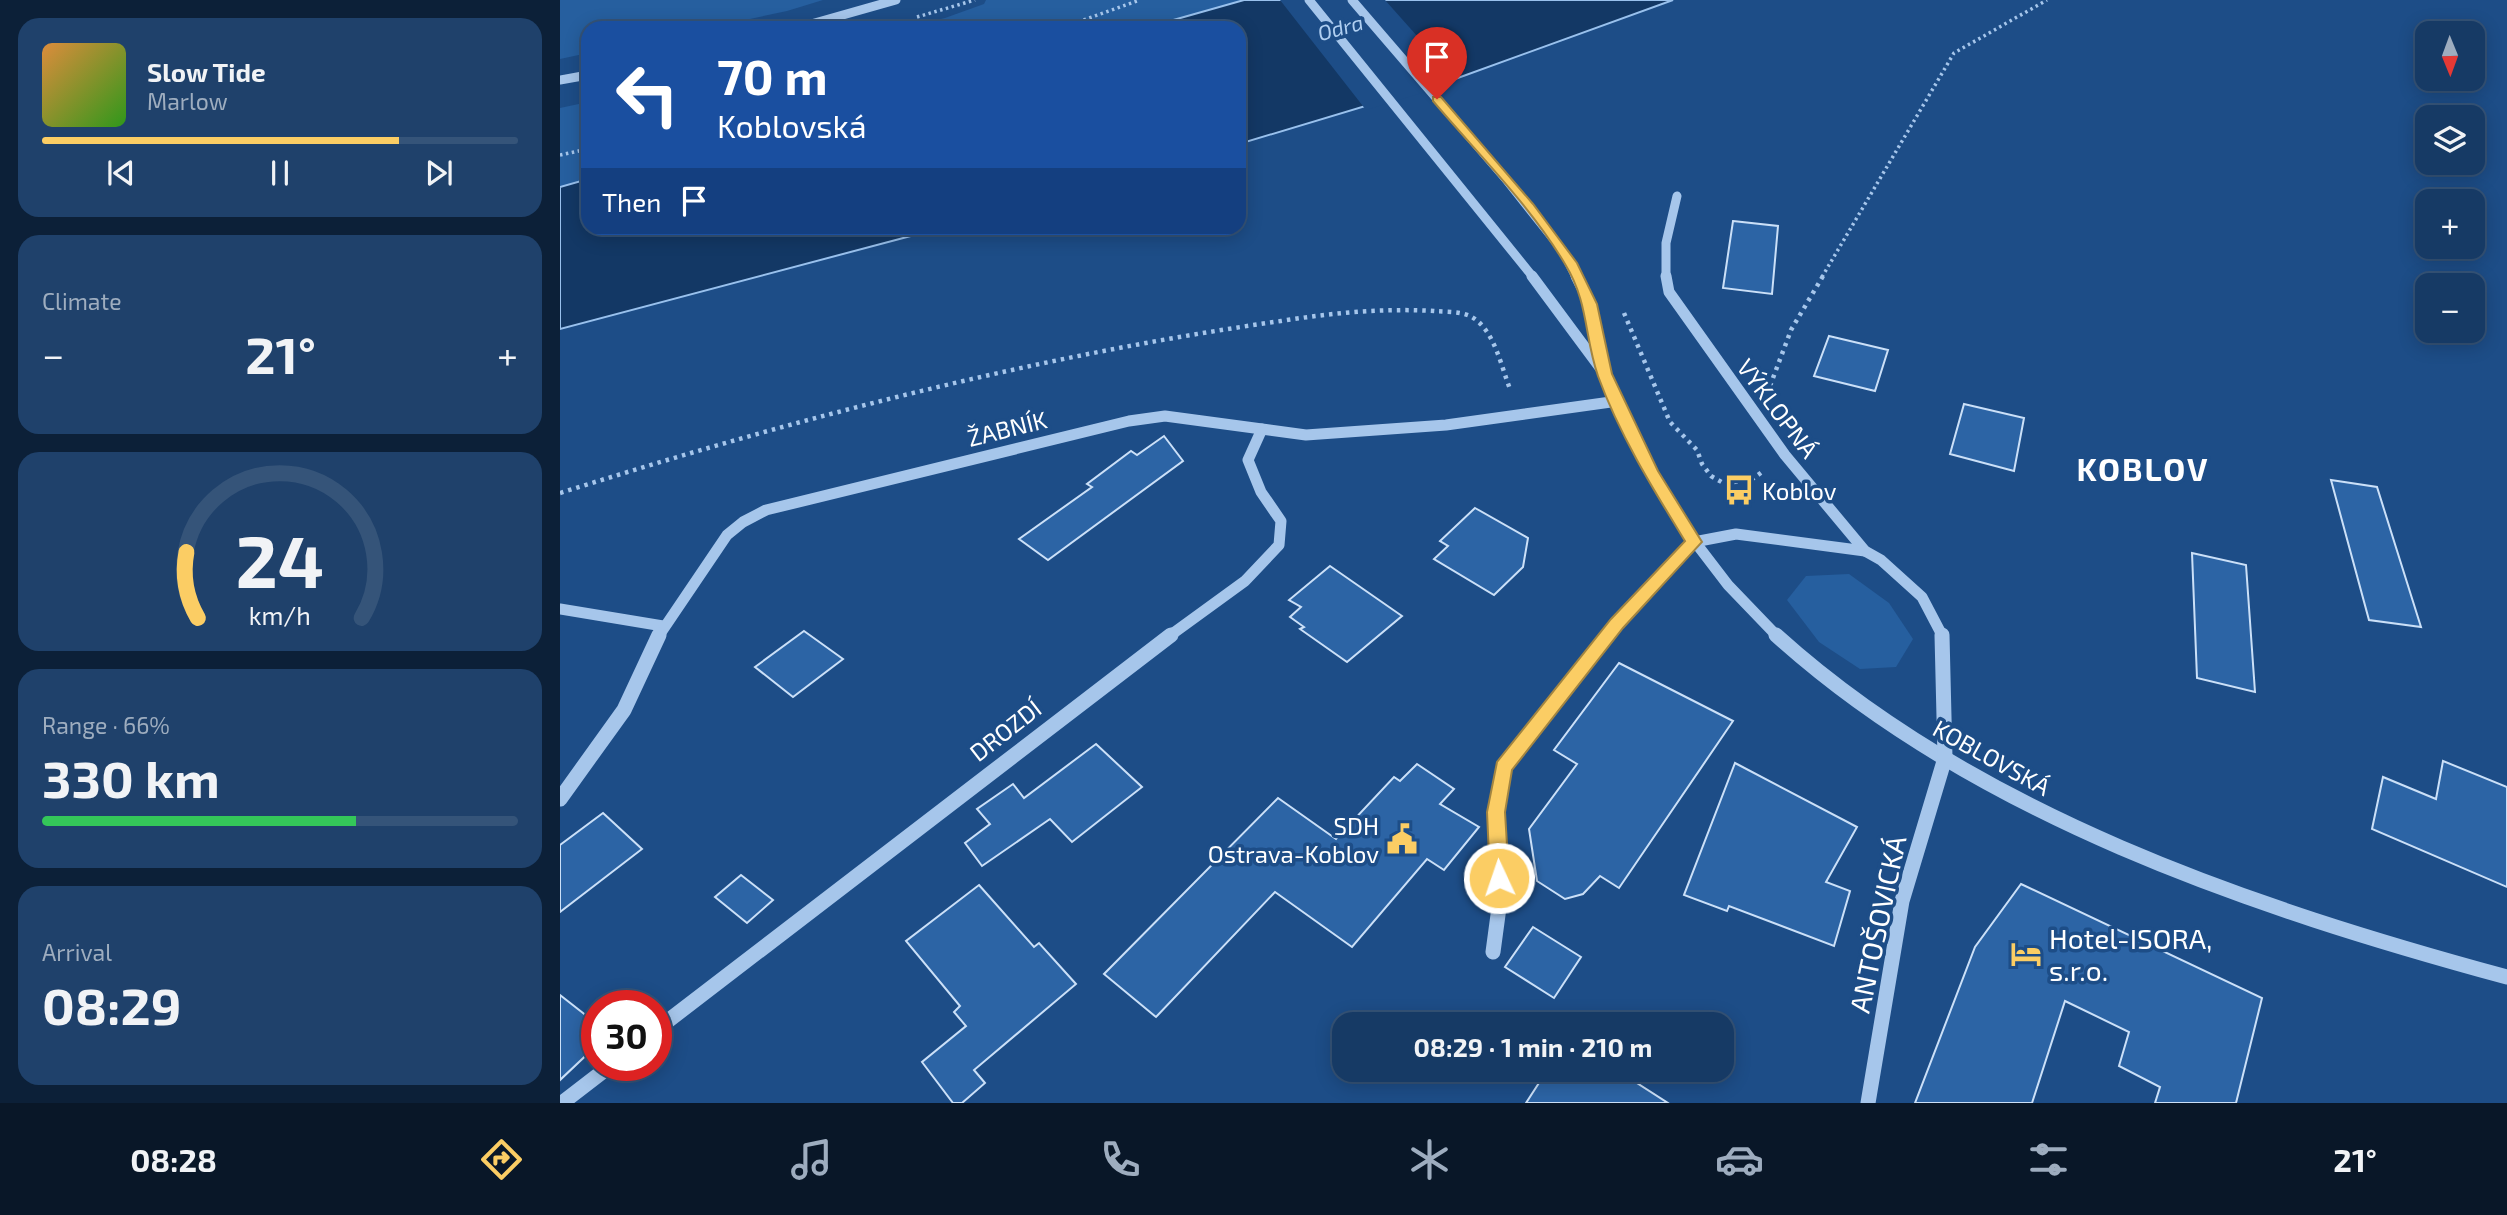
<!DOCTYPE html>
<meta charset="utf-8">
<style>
body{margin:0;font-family:"Exo 2",sans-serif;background:#1f416b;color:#f1f3f6;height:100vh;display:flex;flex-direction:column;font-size:26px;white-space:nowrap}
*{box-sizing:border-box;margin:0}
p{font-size:23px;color:#9eadbf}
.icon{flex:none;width:38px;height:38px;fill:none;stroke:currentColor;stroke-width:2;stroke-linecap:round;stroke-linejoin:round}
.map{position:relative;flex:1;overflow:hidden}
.panel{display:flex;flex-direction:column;gap:18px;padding:18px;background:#0c2038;width:560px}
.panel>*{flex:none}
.guide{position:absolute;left:21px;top:21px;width:665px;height:214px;border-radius:21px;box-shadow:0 4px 18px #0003,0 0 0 2px #355479;background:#1a4fa0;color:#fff;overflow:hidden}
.needle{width:46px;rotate:179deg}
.buttons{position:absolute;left:1855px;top:21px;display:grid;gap:14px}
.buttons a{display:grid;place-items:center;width:70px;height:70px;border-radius:14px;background:#163a65;box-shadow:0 4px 18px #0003,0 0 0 2px #355479;font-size:35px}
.speed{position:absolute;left:21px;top:990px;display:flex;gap:14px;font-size:35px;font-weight:700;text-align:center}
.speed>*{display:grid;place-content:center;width:91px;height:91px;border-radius:50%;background:#163a65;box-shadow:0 4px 18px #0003,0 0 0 2px #355479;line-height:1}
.speed .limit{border:10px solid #d22;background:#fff;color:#111}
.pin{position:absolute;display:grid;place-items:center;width:60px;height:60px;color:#fff;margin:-72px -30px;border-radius:50% 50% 50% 0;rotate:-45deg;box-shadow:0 0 7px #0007}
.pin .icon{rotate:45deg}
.me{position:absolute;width:77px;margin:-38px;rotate:357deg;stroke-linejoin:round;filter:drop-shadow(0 0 5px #0008)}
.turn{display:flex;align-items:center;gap:24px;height:147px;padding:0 21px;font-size:32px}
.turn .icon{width:91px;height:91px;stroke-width:2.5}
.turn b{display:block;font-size:49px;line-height:60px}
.then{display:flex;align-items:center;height:66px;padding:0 21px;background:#0003;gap:14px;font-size:26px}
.big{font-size:52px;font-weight:700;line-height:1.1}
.panel .widget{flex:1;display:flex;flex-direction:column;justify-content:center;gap:10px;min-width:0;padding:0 24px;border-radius:21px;background:#1f416b}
.panel .dial{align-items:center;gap:0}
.dial svg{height:182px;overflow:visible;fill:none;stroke:#355479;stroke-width:7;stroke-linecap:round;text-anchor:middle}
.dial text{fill:#f1f3f6;stroke:none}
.song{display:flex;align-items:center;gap:21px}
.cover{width:84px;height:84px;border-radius:10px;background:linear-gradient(135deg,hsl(30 70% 55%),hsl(110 70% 35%))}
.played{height:7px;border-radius:4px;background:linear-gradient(90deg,#fbcd64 75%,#355479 75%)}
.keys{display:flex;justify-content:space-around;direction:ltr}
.heat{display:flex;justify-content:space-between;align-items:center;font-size:38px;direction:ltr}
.charge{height:10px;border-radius:5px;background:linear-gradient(90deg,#34c759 66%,#355479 0)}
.trip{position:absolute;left:772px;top:1012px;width:402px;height:70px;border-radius:21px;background:#163a65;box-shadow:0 4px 18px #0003,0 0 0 2px #355479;font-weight:700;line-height:70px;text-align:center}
.tab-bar{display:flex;height:112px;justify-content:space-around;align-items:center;background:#091728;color:#9eadbf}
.tab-bar .icon{width:49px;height:49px}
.tab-bar .on{color:#fbcd64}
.tab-bar b{font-size:32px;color:#f1f3f6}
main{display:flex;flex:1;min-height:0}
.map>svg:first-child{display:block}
</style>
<main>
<section class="panel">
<div class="widget">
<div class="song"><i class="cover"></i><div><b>Slow Tide</b><p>Marlow</p></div></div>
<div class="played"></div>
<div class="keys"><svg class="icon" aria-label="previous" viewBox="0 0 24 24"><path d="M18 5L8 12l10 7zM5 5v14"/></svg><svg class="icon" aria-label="pause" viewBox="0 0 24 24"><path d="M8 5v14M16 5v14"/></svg><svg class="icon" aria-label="next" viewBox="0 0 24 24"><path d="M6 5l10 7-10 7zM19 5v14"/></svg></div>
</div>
<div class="widget"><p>Climate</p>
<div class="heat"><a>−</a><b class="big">21°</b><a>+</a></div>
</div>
<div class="widget dial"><svg viewBox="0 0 100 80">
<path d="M14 69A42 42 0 1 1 86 69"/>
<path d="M14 69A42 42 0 0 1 9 40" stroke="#fbcd64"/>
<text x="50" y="56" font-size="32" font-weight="700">24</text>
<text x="50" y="72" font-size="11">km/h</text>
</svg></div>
<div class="widget"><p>Range · 66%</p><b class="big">330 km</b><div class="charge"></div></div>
<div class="widget"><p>Arrival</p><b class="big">08:29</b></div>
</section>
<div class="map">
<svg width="1947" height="1103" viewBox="0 0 1947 1103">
<rect width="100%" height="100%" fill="#1d4d87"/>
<!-- green -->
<g fill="#265f9f">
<polygon points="0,0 263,0 227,11 147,28 28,28 28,53 0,59"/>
<polygon points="426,0 684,0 585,28 343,28 385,18 424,4"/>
<polygon points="28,102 28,179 0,187 0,108"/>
<polygon points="1289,574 1329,603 1353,639 1336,667 1300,669 1259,642 1227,600 1246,576"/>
</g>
<!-- water -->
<g fill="#133865" stroke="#99c1ed" stroke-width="2">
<polygon points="684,0 1113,0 895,79 679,144 679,28 585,28"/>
<polygon points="28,179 28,228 381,228 0,329 0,187"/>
</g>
<!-- pier -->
<polygon fill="#1d4d87" points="720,0 825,0 898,82 806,110"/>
<!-- building -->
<g fill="#2c64a5" stroke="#cbe0f8" stroke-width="2">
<polygon points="1173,221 1218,226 1212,294 1163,288"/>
<polygon points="1269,336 1328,350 1315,391 1254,376"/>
<polygon points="1404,404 1464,418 1454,471 1390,454"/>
<polygon points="604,436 623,461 488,560 459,539 532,487 527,484 571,451 577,455"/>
<polygon points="1771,480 1817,487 1861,627 1809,620"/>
<polygon points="915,508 968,538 963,567 934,595 874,559 888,546 880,541"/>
<polygon points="1632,553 1686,565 1695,692 1637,678"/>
<polygon points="770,566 842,616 787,662 740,629 744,627 730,617 741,607 729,600"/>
<polygon points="244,631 283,659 233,697 195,667"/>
<polygon points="1059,663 1173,721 1059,888 1040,876 1023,894 1005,899 977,881 969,829 1017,764 994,750"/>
<polygon points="536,744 582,787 512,842 490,819 422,866 405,843 430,824 417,809 453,784 464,798"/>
<polygon points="1883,761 1947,787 1947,887 1812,829 1823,777 1876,799"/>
<polygon points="1175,763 1297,827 1266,882 1290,891 1274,946 1169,906 1167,911 1124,895"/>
<polygon points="857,764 894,789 880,804 919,827 884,870 867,859 792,947 715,892 596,1017 544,974 718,798 776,839 834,777 840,781"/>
<polygon points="43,813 82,849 0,912 0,845"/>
<polygon points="181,875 213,900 187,923 155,897"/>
<polygon points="1461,884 1702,998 1676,1103 1595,1103 1600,1087 1559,1066 1569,1032 1505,1001 1472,1103 1355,1103 1415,947"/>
<polygon points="419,885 474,947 479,943 516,984 414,1070 425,1083 402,1103 393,1103 362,1062 406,1026 394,1012 400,1006 346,941"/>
<polygon points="973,927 1021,957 994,998 945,967"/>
<polygon points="0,995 37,1024 37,1045 0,1080"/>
<polygon points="988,1069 1055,1069 1108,1103 966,1103"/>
</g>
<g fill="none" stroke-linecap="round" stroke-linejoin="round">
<!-- path-far1 -->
<g stroke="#a6c6eb" stroke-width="3.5" stroke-dasharray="2.5 3.5" stroke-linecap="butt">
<polyline points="357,17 415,0"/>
<polyline points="501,28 580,0"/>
<polyline points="0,155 28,149"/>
<polyline points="1262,277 1394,53 1487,0"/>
</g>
<!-- path -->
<g stroke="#a6c6eb" stroke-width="4.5" stroke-dasharray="3.5 5" stroke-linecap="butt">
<polyline points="1064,313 1110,422 1137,450 1142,464 1151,476 1165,484 1194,478 1202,472"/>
<polyline points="1210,386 1231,330 1263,276"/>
<path d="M0 493C237 418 475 356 721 321 772 313 822 308 874 311 885 312 899 311 910 316 934 328 941 366 950 389"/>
</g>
<!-- minor-far2 -->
<g stroke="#a6c6eb" stroke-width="9">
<polyline points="749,0 973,277"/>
<polyline points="792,0 945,178 1003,251 1016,277"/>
<polyline points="237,28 336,0"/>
<polyline points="0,80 28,75"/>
<polyline points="1106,277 1106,243 1117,196"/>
</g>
<!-- minor-far1 -->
<g stroke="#a6c6eb" stroke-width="11">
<polyline points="972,276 1044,373 1098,486 1119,521 1168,585 1218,637"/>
<polyline points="1016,276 1030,304 1044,371"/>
<polyline points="1106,276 1109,292 1225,455 1305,551 1321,560 1362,597 1383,637"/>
<polyline points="1134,542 1176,534 1305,551"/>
<polyline points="0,609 103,626"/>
<polyline points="98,637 167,535 183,522 206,510 569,421 605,416 746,435 886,425 1058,401"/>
<polyline points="608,637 685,581 719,545 721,521 701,492 688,460 702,429"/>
<polyline points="1047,637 1134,542"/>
</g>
<!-- minor -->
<g stroke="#a6c6eb" stroke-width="15">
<path d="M1216 635C1415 815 1693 908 1947 977"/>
<polyline points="0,799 64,710 99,635"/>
<polyline points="933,952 940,900 936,812 944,767 1048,635"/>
<polyline points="96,1030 611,635"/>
<polyline points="2,1103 50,1066"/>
<polyline points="1308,1103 1342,901 1385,758 1382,635"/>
</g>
</g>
<!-- route -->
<path fill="#fbcd64" stroke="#a38541" stroke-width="2" d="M873 97H881L973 204 1017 263 1037 304 1052 374 1098 471 1142 542 1063 628 952 770 945 812 949 878 946 884 939 887 933 884 930 878 927 812 937 762 1051 619 1125 541C1093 489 1059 434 1038 376 1024 336 1029 303 1005 264 970 205 917 153 873 101Z"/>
<!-- icons -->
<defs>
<g id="bus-bare" transform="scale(2.415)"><path d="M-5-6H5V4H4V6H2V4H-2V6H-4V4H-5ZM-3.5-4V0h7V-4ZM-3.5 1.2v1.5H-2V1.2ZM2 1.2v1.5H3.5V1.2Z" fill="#fbcd64" stroke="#1d4d87" stroke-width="2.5" paint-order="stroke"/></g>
<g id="civic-bare" transform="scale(2.415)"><path d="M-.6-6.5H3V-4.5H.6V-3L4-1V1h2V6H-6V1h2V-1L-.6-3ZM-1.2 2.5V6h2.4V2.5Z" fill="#fbcd64" stroke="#1d4d87" stroke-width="2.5" paint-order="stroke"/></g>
<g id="hotel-bare" transform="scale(2.415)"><path d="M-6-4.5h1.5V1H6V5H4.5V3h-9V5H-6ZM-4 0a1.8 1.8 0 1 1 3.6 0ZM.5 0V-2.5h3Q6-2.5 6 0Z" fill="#fbcd64" stroke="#1d4d87" stroke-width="2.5" paint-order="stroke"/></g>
</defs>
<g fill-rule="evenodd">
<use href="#bus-bare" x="1179" y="490"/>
<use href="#civic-bare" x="842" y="839"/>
<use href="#hotel-bare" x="1466" y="954"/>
</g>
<g text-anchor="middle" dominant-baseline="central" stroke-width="7" stroke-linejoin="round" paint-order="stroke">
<!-- far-water labels -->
<g font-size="21" font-style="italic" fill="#b1d0f2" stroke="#1d4d87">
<text transform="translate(780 27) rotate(-15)">Odra</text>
</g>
<!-- street labels -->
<g font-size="24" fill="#fff" stroke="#1d4d87">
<text transform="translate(1218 408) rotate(53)">VÝKLOPNÁ</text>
<text transform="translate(447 428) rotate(-14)">ŽABNÍK</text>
<text transform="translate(445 730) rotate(-38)">DROZDÍ</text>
<text transform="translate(1432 757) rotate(29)">KOBLOVSKÁ</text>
</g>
<!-- poi labels -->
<g font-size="24" fill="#fff" stroke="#1d4d87" text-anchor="start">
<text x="1202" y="490">Koblov</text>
<text x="819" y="825" text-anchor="end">SDH<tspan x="819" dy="28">Ostrava-Koblov</tspan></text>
</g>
<!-- near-street labels -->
<g font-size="28" fill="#fff" stroke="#1d4d87">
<text transform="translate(1317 924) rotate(-78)">ANTOŠOVICKÁ</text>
</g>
<!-- near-poi labels -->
<g font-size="28" fill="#fff" stroke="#1d4d87" text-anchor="start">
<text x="1489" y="938">Hotel-ISORA,<tspan x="1489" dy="32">s.r.o.</tspan></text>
</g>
<!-- district labels -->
<g font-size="32" font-weight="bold" letter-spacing="2" fill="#fff" stroke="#1d4d87">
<text x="1583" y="468">KOBLOV</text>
</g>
</g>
</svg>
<div class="buttons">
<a><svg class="needle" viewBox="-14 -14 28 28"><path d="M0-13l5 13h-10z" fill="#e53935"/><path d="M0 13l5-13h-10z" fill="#9eadbf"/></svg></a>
<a><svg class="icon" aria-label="layers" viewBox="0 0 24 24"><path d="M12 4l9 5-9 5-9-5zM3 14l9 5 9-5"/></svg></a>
<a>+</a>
<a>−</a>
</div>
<div class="speed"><div class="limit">30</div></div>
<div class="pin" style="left:877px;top:99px;background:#d93025"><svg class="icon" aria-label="arrive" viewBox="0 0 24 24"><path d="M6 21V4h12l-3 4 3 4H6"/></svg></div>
<svg class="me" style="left:939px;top:878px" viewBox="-20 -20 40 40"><circle r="17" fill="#fbcd64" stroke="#fff" stroke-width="3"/><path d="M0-11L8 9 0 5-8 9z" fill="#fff"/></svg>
<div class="trip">08:29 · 1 min · 210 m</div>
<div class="guide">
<div class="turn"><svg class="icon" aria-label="left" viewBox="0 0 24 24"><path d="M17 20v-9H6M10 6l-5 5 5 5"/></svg><div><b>70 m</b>Koblovská</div></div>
<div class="then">Then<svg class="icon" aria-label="arrive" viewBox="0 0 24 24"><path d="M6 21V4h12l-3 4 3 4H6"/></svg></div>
</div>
</div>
</main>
<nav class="tab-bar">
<b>08:28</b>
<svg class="icon on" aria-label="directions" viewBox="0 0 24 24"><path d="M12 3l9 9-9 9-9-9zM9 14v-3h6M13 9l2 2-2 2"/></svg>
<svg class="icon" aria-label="music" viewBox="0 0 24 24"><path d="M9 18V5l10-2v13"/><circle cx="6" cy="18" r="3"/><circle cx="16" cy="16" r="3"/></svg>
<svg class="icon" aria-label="phone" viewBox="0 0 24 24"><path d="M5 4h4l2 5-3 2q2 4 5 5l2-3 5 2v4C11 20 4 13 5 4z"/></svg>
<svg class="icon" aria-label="climate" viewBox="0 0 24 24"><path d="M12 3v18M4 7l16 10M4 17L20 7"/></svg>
<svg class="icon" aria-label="car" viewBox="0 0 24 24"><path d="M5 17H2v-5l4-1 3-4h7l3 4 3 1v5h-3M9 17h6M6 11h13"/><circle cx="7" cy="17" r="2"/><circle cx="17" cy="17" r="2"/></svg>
<svg class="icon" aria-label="filters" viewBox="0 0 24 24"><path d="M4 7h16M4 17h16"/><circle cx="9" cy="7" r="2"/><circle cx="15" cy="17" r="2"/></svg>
<b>21°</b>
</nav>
